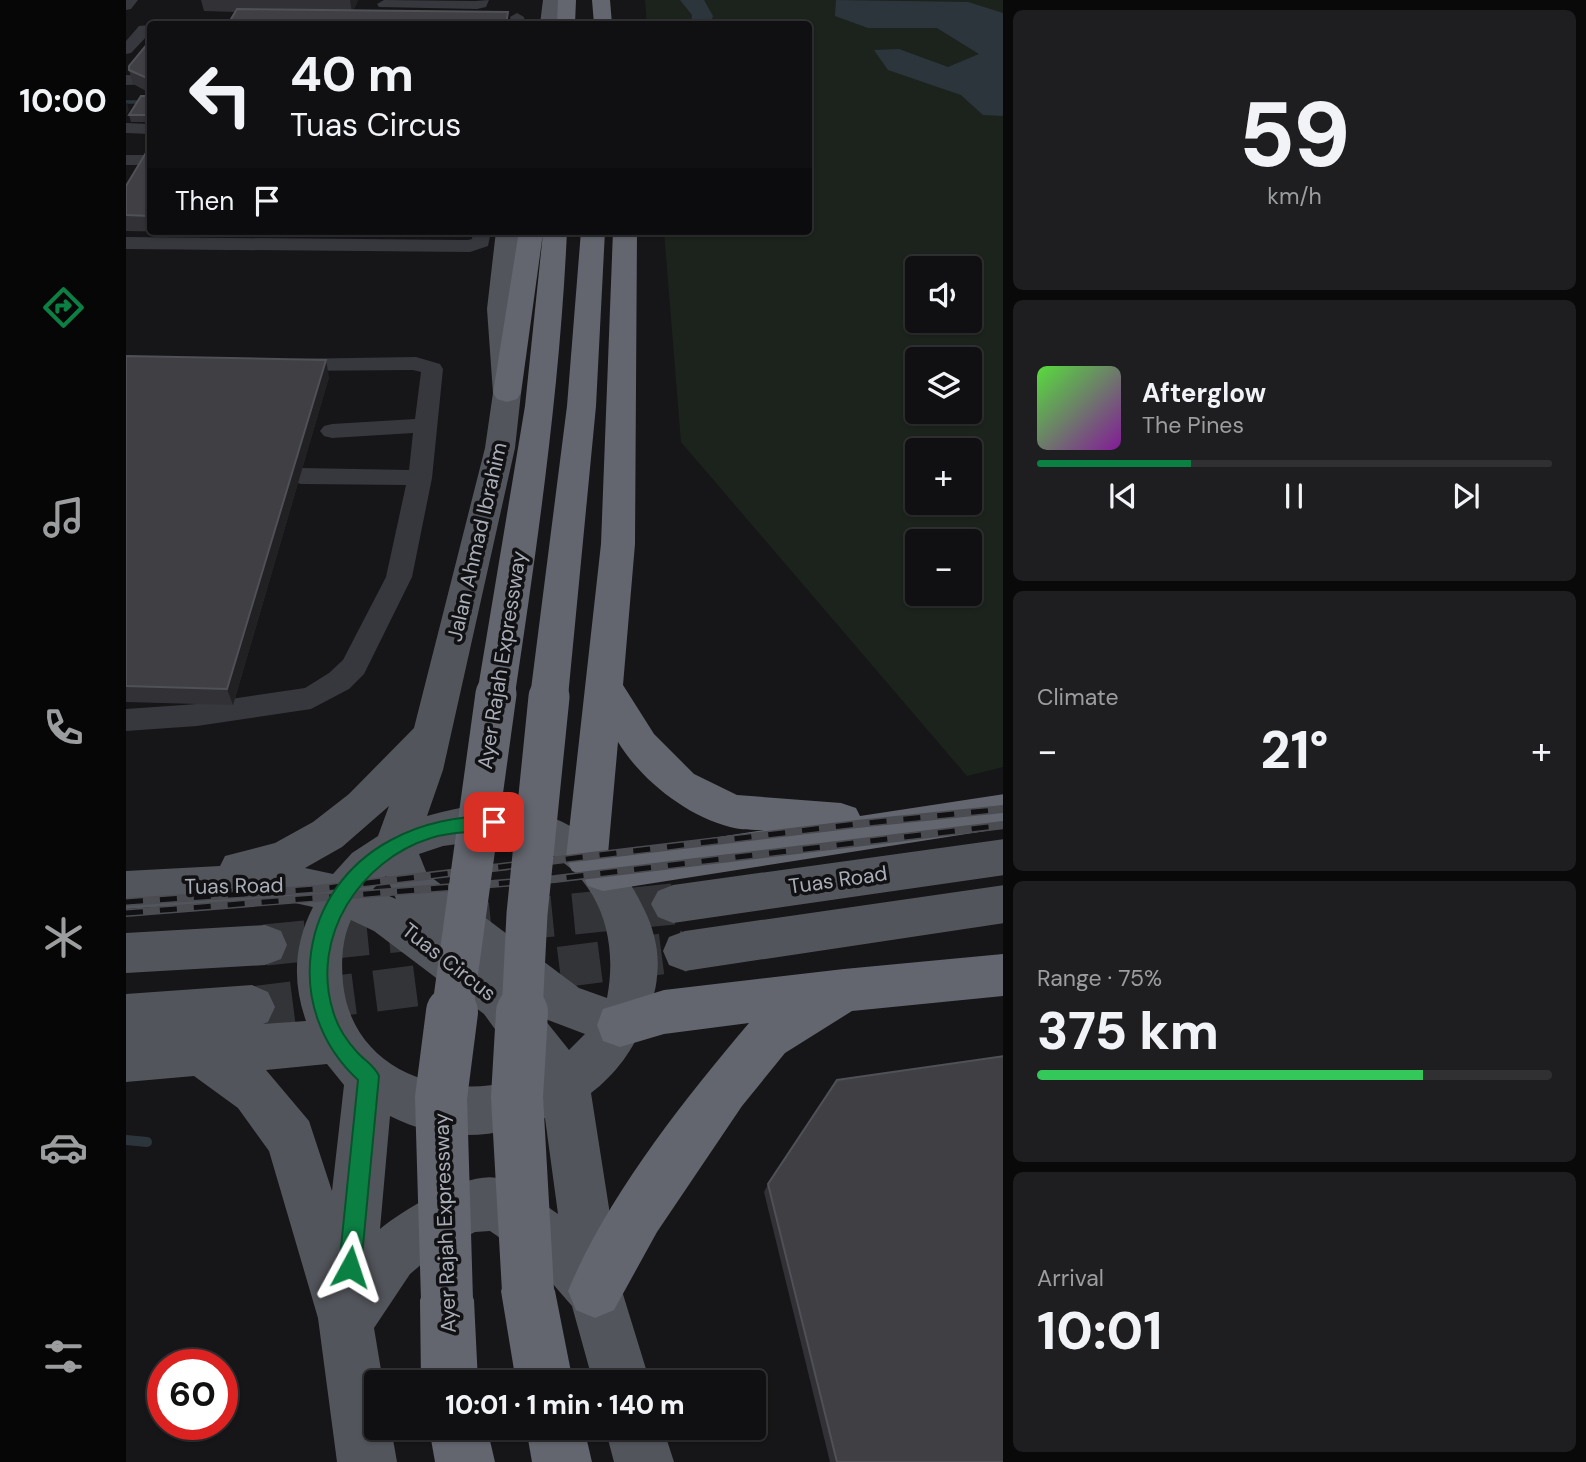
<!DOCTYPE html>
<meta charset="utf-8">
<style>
body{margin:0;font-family:"DM Sans",sans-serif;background:#1e1e20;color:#f1f3f6;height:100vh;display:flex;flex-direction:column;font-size:26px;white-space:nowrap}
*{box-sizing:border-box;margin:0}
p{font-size:23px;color:#9c9d9f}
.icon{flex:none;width:38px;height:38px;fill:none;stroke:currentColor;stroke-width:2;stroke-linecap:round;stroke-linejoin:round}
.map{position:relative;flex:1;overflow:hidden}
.panel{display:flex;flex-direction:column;gap:10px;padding:10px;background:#09090a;width:583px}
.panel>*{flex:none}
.banner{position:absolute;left:21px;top:21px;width:665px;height:214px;border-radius:7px;box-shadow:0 2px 5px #0004,0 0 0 2px #303032;background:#101012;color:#f1f3f6;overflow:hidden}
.fabs{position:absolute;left:779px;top:256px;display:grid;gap:14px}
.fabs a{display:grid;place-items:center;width:77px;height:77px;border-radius:7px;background:#101012;box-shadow:0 2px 5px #0004,0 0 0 2px #303032;font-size:35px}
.speed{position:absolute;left:21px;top:1349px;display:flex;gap:14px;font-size:35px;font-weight:700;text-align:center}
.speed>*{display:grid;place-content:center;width:91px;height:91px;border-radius:50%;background:#101012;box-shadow:0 2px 5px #0004,0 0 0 2px #303032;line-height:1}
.speed .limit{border:10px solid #d22;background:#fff;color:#111}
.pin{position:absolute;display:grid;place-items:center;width:60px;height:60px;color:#fff;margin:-30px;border-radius:14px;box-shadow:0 4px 10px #0006}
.me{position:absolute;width:77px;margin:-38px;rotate:5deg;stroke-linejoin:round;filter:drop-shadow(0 0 5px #0008)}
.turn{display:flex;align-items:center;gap:24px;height:147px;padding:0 28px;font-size:32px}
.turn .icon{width:91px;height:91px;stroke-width:2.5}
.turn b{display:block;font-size:49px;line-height:60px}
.then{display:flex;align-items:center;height:66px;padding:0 28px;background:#0003;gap:14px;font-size:26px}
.big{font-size:52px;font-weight:800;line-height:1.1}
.panel .card{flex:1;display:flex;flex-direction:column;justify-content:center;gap:10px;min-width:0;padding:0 24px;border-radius:10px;background:#1e1e20}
.panel .dial{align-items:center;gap:0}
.dial b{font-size:91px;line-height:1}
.song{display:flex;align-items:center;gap:21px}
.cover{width:84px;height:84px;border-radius:10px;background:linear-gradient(135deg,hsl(110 70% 55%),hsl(290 70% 35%))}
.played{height:7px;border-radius:4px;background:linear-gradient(90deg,#0b8043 30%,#303032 30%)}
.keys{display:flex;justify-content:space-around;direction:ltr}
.heat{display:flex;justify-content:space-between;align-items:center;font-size:38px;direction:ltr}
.charge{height:10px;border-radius:5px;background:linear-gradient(90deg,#34c759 75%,#303032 0)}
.trip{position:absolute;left:238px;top:1370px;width:402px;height:70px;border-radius:7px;background:#101012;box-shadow:0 2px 5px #0004,0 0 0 2px #303032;font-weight:800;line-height:70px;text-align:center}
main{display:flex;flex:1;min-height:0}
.menu{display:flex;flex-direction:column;width:126px;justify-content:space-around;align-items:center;background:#060607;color:#9c9d9f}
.menu .icon{width:49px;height:49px}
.menu .active{color:#0b8043}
.menu b{font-size:32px;color:#f1f3f6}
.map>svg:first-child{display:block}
</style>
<main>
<nav class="menu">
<b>10:00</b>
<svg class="icon active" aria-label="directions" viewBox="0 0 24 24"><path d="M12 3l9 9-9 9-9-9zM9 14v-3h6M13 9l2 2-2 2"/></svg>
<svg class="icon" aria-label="music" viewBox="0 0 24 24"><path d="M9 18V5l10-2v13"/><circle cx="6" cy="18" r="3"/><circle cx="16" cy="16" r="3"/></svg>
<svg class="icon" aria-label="phone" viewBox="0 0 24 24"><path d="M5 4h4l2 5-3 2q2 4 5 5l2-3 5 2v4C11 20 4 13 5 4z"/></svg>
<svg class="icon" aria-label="climate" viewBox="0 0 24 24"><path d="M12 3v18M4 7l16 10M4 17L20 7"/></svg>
<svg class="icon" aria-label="car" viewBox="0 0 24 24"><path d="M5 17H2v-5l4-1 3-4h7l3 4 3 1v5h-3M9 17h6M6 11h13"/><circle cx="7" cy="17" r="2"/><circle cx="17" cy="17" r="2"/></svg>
<svg class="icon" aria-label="filters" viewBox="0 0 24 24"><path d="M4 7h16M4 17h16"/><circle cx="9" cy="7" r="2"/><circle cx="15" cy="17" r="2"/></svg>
</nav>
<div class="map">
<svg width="878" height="1462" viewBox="0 0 878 1462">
<rect width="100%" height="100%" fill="#161618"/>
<!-- green -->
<path fill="#1c231d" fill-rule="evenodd" d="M519 0H877V767L841 776 555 442 538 231H682V24H521ZM791 268H844V320H791ZM791 359H844V411H791ZM791 450H844V502H791ZM791 541H844V593H791Z"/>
<!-- water -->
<g fill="#2c353c">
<polygon points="554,0 578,0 587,16 584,24 565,24 566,15"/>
<polygon points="710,0 842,2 877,13 877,116 857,115 835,95 762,70 748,50 773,49 822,67 853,54 811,28 742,28 709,16"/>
</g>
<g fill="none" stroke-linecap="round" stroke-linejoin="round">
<!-- stream-far1 -->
<polyline stroke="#2c353c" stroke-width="3.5" points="0,102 24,102"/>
<!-- stream -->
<polyline stroke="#2c353c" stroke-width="10" points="0,1140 21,1142"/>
<!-- major-tunnel -->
<g stroke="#333438" stroke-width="41" stroke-dasharray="41 21" stroke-linecap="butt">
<polyline points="139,945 547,904"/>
<polyline points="126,1007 559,951"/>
</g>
<!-- minor -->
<g fill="#37383d" fill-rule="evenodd">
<polygon points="0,0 12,0 5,9 0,10"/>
<polygon points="258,0 349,1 363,0 360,7 351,9 253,7 251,4"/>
<polygon points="391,13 398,17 399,24 385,24 384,17"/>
<polygon points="24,25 24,33 5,53 0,54 0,41 13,26"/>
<polygon points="0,75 24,76 24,84 0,85"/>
<polygon points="0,123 24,124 24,134 0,133"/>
<rect x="0" y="155" width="24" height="10"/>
<polygon points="347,231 365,231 362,246 344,252 0,249 0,237 342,240 346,239"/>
<polygon points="290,357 314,364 317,369 306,478 286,577 238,674 223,689 185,709 71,726 0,731 0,709 71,704 179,688 203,673 217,660 260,577 280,485 175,484 166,481 163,476 166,471 175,468 283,470 287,433 206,438 198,436 194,431 198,426 206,424 289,419 295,372 287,370 161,371 153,370 150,365 153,360 161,359"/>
</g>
<!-- major -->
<g fill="#53555c" fill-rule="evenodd">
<polygon points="417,0 435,0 432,24 414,24"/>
<path d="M370 231H394L387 309 395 393 389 448 317 770 301 816C322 810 346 804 369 805 439 810 489 846 518 909 528 929 534 953 531 976 530 993 524 1006 518 1022 508 1049 489 1075 465 1093L496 1291 524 1382H467L446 1306 406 1260 364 1231 349 1232 310 1252 284 1274 248 1328 257 1382H250V1428H265L271 1462H211L192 1318 143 1151 112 1108 68 1076 0 1082V994L126 985 142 992 149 1007 142 1022 137 1024 180 1021C166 982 168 944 187 907L151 899 0 909V871L94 866 99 856 149 843 187 822 223 794 288 728 359 448 367 393 361 309ZM263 806 252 836 226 853 207 874 179 868 216 847ZM368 839C382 842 398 843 411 848 473 873 493 937 481 998L453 988 301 874 293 854 317 846ZM260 876 270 899 247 889ZM225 920 248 931 358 1014 403 1076C326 1105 226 1074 217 983 215 962 216 939 225 920ZM415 1015 422 1020 459 1034 443 1050ZM201 1064 218 1085 206 1191 183 1121 140 1070ZM264 1116C315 1142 367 1140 419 1118L432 1214C414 1202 393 1182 371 1178 339 1172 279 1209 254 1229Z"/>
<polygon points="878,839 878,875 547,923 532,917 525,904 532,891 547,885"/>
<polygon points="878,885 878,923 559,971 543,965 537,951 543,937 559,931"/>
<polygon points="139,925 155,931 161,945 155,959 139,965 0,973 0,933"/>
<polygon points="479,1428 537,1428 548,1462 488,1462"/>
</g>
<!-- highway -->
<g fill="#63666e" fill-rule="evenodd">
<polygon points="432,0 450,0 449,24 431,24"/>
<polygon points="466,0 484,0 486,24 468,24"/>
<path d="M393 231H441C434 387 412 540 389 694L383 704 370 708 357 704 351 694 399 406 417 233 395 393 391 399 381 402 371 399 367 393Z"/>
<polygon points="455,231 479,231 470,406 442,697 436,707 423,711 410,707 404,697 441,406"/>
<path d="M487 231H511L509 544 497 685 528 734 568 774 611 795 715 803 730 808 734 816 878 794V828L477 891 462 886 456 874 446 871 440 858 475 544ZM492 742C515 780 561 816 604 827 615 830 627 830 638 830L482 854Z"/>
<path d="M878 954V996L726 1011 659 1053 616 1106 531 1232 488 1310 469 1318 450 1310 442 1291C481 1197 557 1101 623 1023L538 1034 494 1047 477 1041 471 1025 477 1009 538 990 718 969Z"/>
<polygon points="402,1264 421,1272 429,1291 447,1382 390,1382 375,1291 383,1272"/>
<polygon points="321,1273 340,1281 348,1300 352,1382 295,1382 294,1300 302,1281"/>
<polygon points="303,1428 361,1428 369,1462 309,1462"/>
<polygon points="400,1428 458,1428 466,1462 406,1462"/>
</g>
<!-- rail casing -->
<g stroke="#4a4c52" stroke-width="8">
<g id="rail">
<polyline points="0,902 192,889 731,824 878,809"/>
<polyline points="0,913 429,879 878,825"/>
</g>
</g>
<!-- rail -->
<use href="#rail" stroke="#111113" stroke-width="5" stroke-dasharray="17" stroke-linecap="butt"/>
<!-- highway-bridge-far1 -->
<g stroke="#63666e" stroke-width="41">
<polyline points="326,1013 370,694"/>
<polyline points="396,1013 401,914 423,697"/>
</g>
<!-- highway-bridge -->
<g stroke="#63666e" stroke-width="52">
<polyline points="396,1012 391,1097 402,1291"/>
<polyline points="321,1300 315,1098 326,1012"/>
</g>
</g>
<!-- wall -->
<g fill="#323236">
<polygon points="75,0 232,0 227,11 110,12 78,11"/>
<polygon points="24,43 24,93 7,84 3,70"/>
<polygon points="24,96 24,122 5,122 3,115"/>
<polygon points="24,146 24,231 344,231 343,237 0,231 0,186"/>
<polygon points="0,356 203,377 107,705 0,702"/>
<polygon points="642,1184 878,1462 704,1462 638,1192"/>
</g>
<!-- shaded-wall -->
<g fill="#212124">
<polygon points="224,0 232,0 226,13"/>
<polygon points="1,102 3,110 0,115 0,104"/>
<polygon points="200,360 203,377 107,705 101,689"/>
</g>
<!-- building -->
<g fill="#3f3f44" stroke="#4f5156" stroke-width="2">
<polygon points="111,9 382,12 380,24 102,24"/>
<polygon points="22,43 24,43 24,78 21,78 3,70 3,66"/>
<polygon points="15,96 24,96 24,115 3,115"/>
<polygon points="24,146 24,216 0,215 0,186"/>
<polygon points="0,356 200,360 101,689 0,686"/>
<polygon points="878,1056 878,1462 711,1462 642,1184 711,1080"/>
</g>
<!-- route -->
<path fill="#0b8043" stroke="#07532c" stroke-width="2" d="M368 815 374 817 377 822 374 827C354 834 328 830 305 838 234 860 184 937 207 1011 211 1026 221 1041 231 1052 239 1061 248 1065 253 1076L235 1267 232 1275 224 1278 216 1275 213 1267 232 1080C155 1009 173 889 265 840 298 822 331 817 368 815Z"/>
<g text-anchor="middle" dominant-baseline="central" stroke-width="7" stroke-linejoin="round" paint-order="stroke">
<!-- street labels -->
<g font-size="21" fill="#a8adb8" stroke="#111113">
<text transform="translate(351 542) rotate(-77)">Jalan Ahmad Ibrahim</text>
<text transform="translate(376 660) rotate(-81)">Ayer Rajah Expressway</text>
<text transform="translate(712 880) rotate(-8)">Tuas Road</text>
<text transform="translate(108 886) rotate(-1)">Tuas Road</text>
<text transform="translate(323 962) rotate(38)">Tuas Circus</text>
<text transform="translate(319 1223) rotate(-92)">Ayer Rajah Expressway</text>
</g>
</g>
</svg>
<div class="fabs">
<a><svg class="icon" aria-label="sound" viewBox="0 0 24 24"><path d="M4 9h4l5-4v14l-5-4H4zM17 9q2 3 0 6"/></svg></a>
<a><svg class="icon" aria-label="layers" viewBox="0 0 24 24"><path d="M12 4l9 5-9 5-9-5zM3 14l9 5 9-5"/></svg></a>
<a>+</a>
<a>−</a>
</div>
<div class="speed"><div class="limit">60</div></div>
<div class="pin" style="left:368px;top:822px;background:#d93025"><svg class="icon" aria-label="arrive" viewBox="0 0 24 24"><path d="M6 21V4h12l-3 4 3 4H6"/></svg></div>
<svg class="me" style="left:224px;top:1267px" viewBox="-20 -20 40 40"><path d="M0-17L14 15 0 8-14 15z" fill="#0b8043" stroke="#fff" stroke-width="4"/></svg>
<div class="trip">10:01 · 1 min · 140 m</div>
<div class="banner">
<div class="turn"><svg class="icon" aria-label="left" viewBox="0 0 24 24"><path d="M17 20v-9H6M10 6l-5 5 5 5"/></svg><div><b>40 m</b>Tuas Circus</div></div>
<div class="then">Then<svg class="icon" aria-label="arrive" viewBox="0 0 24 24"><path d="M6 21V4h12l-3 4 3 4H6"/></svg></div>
</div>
</div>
<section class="panel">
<div class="card dial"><b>59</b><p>km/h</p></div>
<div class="card">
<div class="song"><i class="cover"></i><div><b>Afterglow</b><p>The Pines</p></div></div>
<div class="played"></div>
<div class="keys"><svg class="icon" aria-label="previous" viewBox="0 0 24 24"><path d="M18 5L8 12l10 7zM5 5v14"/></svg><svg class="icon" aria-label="pause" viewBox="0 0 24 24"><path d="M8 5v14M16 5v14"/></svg><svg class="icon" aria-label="next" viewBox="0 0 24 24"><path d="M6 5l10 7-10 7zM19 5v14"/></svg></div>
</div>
<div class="card"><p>Climate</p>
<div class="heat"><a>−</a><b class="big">21°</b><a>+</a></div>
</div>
<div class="card"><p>Range · 75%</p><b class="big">375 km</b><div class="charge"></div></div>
<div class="card"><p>Arrival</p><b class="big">10:01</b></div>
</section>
</main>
